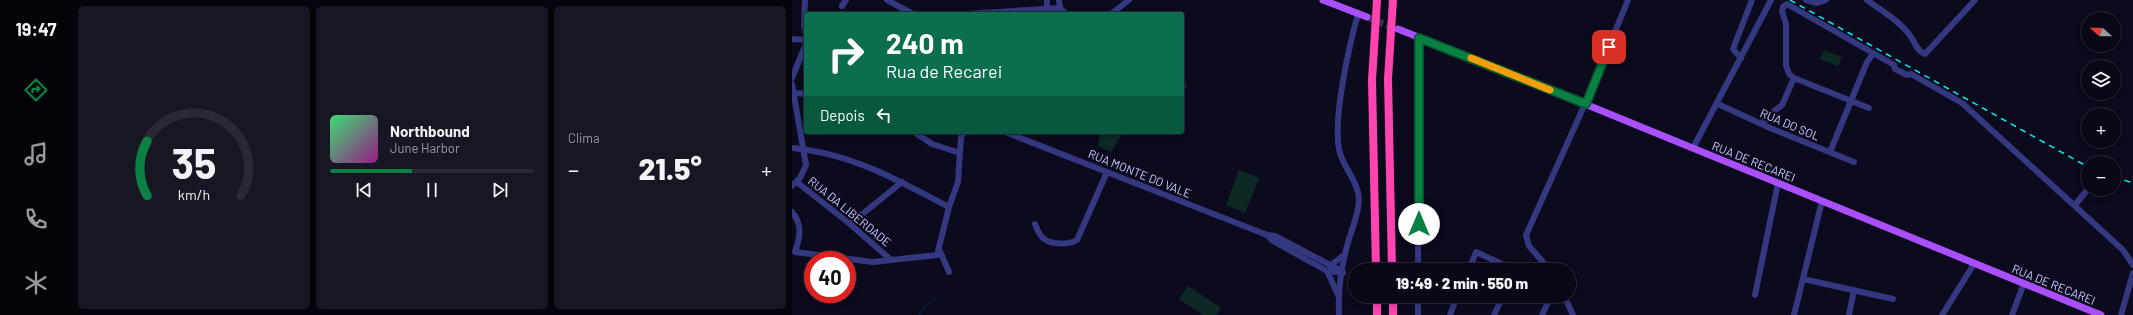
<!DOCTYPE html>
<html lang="pt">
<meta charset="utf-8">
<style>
body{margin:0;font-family:Barlow,sans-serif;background:#171623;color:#f1f3f6;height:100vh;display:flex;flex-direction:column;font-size:15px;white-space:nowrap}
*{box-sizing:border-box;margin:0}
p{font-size:13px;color:#999aa1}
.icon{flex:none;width:22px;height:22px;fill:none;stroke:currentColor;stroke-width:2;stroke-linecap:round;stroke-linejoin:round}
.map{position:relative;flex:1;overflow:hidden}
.panel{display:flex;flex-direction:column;gap:6px;padding:6px;background:#05040c;width:720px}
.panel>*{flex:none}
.banner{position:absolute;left:12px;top:12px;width:380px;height:122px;border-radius:4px;box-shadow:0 2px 6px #0003,0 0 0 1px #292935;background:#0b6e4f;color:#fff;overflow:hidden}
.needle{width:26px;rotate:290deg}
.controls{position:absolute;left:1289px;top:12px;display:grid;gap:8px}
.controls a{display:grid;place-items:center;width:40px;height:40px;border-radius:50%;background:#090816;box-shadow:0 2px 6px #0003,0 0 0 1px #292935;font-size:20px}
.speed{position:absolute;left:12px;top:251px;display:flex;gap:8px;font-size:20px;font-weight:700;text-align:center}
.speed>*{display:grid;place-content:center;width:52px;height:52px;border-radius:50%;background:#090816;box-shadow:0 2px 6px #0003,0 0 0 1px #292935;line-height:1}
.speed .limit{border:6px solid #d22;background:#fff;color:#111}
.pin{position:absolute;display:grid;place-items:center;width:34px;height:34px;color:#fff;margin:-17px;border-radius:8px;box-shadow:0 2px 6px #0006}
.me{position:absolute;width:44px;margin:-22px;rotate:0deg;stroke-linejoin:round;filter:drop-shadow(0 0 3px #0008)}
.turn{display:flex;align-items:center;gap:14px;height:84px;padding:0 16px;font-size:18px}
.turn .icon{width:52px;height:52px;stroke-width:2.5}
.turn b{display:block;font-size:28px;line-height:34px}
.then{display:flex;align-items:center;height:38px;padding:0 16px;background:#0003;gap:8px;font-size:15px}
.big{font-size:30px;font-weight:800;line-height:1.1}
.panel .widget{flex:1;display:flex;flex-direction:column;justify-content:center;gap:6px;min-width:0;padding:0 14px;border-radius:6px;background:#171623}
.panel .dial{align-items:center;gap:0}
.dial svg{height:104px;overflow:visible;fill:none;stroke:#292935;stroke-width:7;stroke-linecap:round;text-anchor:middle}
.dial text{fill:#f1f3f6;stroke:none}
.song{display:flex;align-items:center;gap:12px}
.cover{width:48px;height:48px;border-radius:6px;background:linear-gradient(135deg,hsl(140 70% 55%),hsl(310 70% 35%))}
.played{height:4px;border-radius:2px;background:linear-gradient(90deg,#0b8043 40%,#292935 40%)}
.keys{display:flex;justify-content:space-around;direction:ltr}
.heat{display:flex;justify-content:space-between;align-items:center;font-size:22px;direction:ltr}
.panel .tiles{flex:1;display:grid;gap:6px;grid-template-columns:repeat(3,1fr)}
.trip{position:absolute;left:556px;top:263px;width:228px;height:40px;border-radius:20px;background:#090816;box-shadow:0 2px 6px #0003,0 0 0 1px #292935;font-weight:800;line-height:40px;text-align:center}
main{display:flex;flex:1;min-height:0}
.dock{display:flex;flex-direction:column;width:72px;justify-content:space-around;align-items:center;background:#040309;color:#999aa1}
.dock .icon{width:28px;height:28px}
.dock .current{color:#0b8043}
.dock b{font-size:18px;color:#f1f3f6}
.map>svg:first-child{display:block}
</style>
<main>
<nav class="dock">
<b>19:47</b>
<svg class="icon current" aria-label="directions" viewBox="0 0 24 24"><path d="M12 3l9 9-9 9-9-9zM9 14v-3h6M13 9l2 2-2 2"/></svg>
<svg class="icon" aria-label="music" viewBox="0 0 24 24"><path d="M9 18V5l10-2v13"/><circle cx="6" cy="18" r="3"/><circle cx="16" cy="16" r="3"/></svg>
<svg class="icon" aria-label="phone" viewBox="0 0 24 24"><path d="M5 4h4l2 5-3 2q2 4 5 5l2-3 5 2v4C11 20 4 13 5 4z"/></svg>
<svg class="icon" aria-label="climate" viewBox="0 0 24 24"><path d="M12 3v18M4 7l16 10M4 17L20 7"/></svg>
</nav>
<section class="panel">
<div class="tiles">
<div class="widget dial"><svg viewBox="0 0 100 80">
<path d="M14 69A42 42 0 1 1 86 69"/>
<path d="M14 69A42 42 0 0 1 14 27" stroke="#0b8043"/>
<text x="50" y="56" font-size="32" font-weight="700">35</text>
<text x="50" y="72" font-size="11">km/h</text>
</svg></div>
<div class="widget">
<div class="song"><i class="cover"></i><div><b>Northbound</b><p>June Harbor</p></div></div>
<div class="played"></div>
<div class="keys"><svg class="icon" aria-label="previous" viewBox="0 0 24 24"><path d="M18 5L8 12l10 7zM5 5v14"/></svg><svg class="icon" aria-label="pause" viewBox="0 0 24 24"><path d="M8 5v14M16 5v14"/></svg><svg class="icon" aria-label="next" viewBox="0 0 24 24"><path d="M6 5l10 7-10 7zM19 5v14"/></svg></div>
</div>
<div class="widget"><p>Clima</p>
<div class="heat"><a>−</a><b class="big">21.5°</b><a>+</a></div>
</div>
</div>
</section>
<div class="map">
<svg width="1341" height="315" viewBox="0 0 1341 315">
<rect width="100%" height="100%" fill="#0c0b1e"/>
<!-- green -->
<g fill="#0d2925">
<polygon points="1032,50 1050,57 1046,66 1028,59"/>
<polygon points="297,132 331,132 319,152 306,146 308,135"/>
<polygon points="447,170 467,178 453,213 434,205"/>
<polygon points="396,286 429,308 424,315 411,315 387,299"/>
</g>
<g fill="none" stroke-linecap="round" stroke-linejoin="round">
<!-- stream -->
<polyline stroke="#061f3c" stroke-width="1.5" points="127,315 135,305 144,298"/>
<!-- major-tunnel -->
<polyline stroke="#32314b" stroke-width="7" stroke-dasharray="7 3.5" stroke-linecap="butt" points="575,17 604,29"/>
<!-- minor -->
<g stroke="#333880" stroke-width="6">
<polyline points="13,0 12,25 14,35"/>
<polyline points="95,0 121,14"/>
<polyline points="255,0 255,9"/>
<polyline points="267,0 268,8"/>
<polyline points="1014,0 1025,3 1034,0"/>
<path d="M1075 0C1090 11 1109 22 1119 37 1124 44 1125 51 1133 54L1183 0"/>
<polyline points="50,6 54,0"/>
<polyline points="175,14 268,8 274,14"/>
<polyline points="319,14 337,0"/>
<polyline points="0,39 14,40"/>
<polyline points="949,58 941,49 960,0"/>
<polyline points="0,78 14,44"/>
<polyline points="0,84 14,165 8,178 0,186"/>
<polyline points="390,85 391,86"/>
<polyline points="2,93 14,94"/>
<polyline points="926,104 978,128 1062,162"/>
<polyline points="1077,108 1002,78 997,74 994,65 994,24 990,11 991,7 995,4 1102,65 1103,69 1115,75 1119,74 1170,103 1331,250 1341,265"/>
<polyline points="970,124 977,115 990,105 1002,78"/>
<polyline points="122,132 140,144 168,153"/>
<polyline points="213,132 475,235 483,236 544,268 551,273"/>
<path d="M0 148C59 153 105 180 157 207"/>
<polyline points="901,148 979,0"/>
<polyline points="1038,152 1075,62 1081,54"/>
<polyline points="6,180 6,183 58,224 98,259"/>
<polyline points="1283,205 1296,189"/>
<path d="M0 212C11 225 8 237 3 252L81 262 145 255 157 207 166 182 169 137 173 132"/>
<polyline points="58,224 110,182"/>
<path d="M243 224C245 229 247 235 251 238 259 245 276 245 285 240L315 172"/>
<polyline points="475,235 481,241 535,271 551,273"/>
<polyline points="147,249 157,272"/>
<polyline points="538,266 553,254"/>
<polyline points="626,270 627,38"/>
<polyline points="677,270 684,252 723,270"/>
<polyline points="758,270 737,246 734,235 793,104 836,0"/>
<polyline points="535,271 547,297"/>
<polyline points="1011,279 1101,299"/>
<polyline points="963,295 986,183"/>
<polyline points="772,296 781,315"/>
<path d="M547 315C546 293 549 268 555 246 559 231 567 214 567 199 566 180 550 167 547 149 541 117 557 46 566 14"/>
<polyline points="626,315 626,296"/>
<polyline points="658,315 665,296"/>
<polyline points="702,315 711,296"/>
<polyline points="750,315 759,296"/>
<polyline points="1002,315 1030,201"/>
<polyline points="1057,315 1062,290"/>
<polyline points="1150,315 1182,264"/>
<polyline points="1220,315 1232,283"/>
<polyline points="1329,315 1341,273"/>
</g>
<!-- major -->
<g stroke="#aa4fff" stroke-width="7">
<polyline points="531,0 575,17"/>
<polyline points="606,29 793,104 1309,315"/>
</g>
<!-- highway -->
<g stroke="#ff43b1" stroke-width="8">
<polyline points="584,270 580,80 585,0"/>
<polyline points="600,270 596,79 601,0"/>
<polyline points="585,296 585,315"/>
<polyline points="601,296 601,315"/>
</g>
<!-- rail -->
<g stroke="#00f3f1" stroke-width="1.5" stroke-dasharray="6 5" stroke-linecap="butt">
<polyline points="998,0 1296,167"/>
<polyline points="1322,177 1341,183"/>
</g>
</g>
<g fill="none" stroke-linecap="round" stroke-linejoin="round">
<!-- route casing -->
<g stroke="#07532c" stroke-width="10">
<polyline id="route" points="627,224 627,38 794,104 817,47"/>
</g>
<!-- route -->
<use href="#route" stroke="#0b8043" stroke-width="7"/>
<!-- slow -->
<polyline stroke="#f59e0b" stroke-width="7" points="679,58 758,90"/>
</g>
<g text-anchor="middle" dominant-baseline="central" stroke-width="4" stroke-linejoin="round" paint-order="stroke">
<!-- street labels -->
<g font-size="12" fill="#c8c8ff" stroke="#0c0b1e">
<text transform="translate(998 124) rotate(23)">RUA DO SOL</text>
<text transform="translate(962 161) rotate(22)">RUA DE RECAREI</text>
<text transform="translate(348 173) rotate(22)">RUA MONTE DO VALE</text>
<text transform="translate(58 211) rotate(39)">RUA DA LIBERDADE</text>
<text transform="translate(1262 284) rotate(22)">RUA DE RECAREI</text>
</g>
</g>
</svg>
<div class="controls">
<a><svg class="needle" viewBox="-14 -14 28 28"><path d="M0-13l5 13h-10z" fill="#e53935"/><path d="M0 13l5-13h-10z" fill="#999aa1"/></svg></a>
<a><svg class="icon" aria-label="layers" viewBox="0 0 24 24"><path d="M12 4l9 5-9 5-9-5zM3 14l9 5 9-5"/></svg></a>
<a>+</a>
<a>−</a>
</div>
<div class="speed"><div class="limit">40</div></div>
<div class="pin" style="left:817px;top:47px;background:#d93025"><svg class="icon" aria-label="arrive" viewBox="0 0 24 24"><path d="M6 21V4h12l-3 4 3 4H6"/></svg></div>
<svg class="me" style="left:627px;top:224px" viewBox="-20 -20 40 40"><circle r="19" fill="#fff"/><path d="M0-13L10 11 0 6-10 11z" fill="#0b8043"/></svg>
<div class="trip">19:49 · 2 min · 550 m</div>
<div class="banner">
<div class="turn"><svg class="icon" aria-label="right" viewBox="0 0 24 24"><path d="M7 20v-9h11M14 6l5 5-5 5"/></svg><div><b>240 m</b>Rua de Recarei</div></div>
<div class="then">Depois<svg class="icon" aria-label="left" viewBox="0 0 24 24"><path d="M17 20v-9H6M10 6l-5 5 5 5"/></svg></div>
</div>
</div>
</main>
